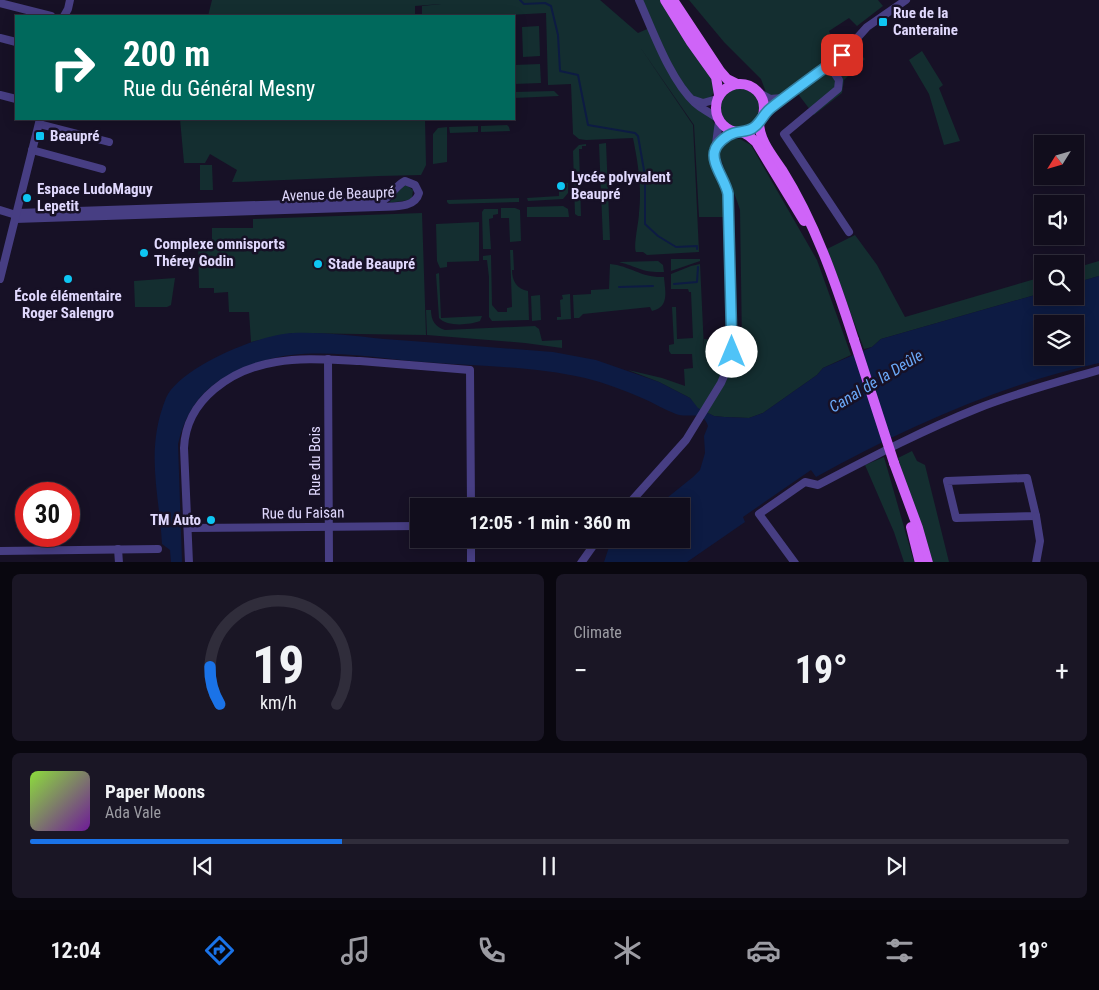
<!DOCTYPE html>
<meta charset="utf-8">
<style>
body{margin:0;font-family:"Roboto Condensed",sans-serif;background:#1a1625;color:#f1f3f6;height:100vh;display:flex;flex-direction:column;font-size:19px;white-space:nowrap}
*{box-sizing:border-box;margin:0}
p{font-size:16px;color:#9c9ca3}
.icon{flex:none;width:28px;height:28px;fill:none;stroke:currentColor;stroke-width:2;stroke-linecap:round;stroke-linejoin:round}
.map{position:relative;height:562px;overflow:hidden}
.drawer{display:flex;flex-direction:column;gap:12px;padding:12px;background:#09070f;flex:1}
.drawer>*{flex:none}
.banner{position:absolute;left:15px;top:15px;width:500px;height:105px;border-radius:0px;box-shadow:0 2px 12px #0003,0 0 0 1px #302d3b;background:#00695c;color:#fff;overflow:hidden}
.needle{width:32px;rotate:233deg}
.buttons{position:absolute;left:1034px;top:135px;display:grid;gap:10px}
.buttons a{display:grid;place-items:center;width:50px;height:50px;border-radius:0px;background:#110d1c;box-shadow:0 2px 12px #0003,0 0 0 1px #302d3b;font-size:25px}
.speed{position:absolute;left:15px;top:482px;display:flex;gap:10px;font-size:25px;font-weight:700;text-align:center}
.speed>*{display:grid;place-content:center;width:65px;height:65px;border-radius:50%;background:#110d1c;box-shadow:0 2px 12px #0003,0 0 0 1px #302d3b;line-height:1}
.speed .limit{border:8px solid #d22;background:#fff;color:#111}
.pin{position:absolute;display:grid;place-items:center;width:42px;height:42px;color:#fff;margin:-21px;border-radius:10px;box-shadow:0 2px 8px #0006}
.me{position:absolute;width:55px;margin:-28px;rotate:0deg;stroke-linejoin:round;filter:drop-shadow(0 0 4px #0008)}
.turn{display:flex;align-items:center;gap:18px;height:105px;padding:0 25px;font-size:22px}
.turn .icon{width:65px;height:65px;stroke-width:2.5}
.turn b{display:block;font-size:35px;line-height:42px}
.big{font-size:38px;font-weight:700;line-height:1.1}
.drawer .card{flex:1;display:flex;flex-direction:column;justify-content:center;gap:8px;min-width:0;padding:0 18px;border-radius:8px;background:#1a1625}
.drawer .dial{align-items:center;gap:0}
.dial svg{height:130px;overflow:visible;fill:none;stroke:#302d3b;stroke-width:7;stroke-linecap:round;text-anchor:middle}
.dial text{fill:#f1f3f6;stroke:none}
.song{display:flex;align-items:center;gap:15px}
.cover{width:60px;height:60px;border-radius:8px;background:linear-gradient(135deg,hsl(90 70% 55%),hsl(280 70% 35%))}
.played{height:5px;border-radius:2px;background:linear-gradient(90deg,#1a73e8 30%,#302d3b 30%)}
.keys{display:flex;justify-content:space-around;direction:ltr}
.heat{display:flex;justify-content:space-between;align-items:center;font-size:28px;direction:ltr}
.drawer .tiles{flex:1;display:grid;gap:12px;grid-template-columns:1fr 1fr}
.card:last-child{grid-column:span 2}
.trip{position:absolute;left:410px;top:498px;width:280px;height:50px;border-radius:0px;background:#110d1c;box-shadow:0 2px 12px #0003,0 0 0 1px #302d3b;font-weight:700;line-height:50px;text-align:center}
.tabs{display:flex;height:80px;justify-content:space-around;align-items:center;background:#07050b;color:#9c9ca3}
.tabs .icon{width:35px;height:35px}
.tabs .current{color:#1a73e8}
.tabs b{font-size:22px;color:#f1f3f6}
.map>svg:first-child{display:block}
</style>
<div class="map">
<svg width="1099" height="563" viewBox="0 0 1099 563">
<rect width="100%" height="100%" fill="#171126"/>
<!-- green -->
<g fill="#142e30">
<path d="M212 0H600L638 33 654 26 642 0H662L714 81C715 90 715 96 705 100V112C727 129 705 142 710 162 712 172 719 181 722 190 726 198 725 209 725 217H699L694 125 640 47 604 21 640 47 693 125 699 252 647 255 643 252H636C633 247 639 221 639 213 642 187 638 163 633 138L586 140 579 139 573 134 571 84 548 85 546 13 492 16H422V6L441 4 415 6V16H208Z"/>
<polygon points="689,0 878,0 883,6 857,26 849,18 829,31 837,49 845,58 855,49 865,59 844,80 842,93 814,115 792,86 777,97 767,95 761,79 724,42"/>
<polygon points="539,26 540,56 523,57 522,27"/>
<polygon points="922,51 943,85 939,88 960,141 944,145 929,94 909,60"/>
<polygon points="540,64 541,83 514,84 514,65"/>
<circle cx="740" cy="108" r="20"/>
<polygon points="554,91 559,96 514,98 514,92"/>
<path d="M180 119H425L426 165 421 175C358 176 295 180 232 182L237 170 210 154 205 163H184Z"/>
<polygon points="507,125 509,127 510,131 481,132 481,126"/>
<polygon points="478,126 478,132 450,133 449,127"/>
<polygon points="447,127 447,162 433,164 433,134 438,128"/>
<path d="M734 139H740L751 145 817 260 851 355 823 368 817 375 763 413 749 418 724 417 714 416 697 408 690 398 659 382 628 370 662 378 685 386 684 369 693 368 692 354H671L669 351V345L674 344 672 307H676L677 339 693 338 691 292H689L688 289H671V274L691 266 700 264 704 349V339L742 343 740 210C734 190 724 172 719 152L724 145Z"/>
<polygon points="606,143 610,240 603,240 599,144"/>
<polygon points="586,144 586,146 582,146 582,149 579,149 581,216 578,216 575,214 573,151 579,145"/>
<polygon points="200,165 212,165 213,190 200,190"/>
<polygon points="559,183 568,183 568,193 563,199 528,201 527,198 559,196"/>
<polygon points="406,185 413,190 412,198 409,200 389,203 401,187"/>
<polygon points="519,198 519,202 449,204 447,202 447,200"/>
<polygon points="563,206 568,209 569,217 527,217 527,207"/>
<polygon points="501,208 515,208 520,210 521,241 510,242 509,218 501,218"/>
<polygon points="484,209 498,209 498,214 493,215 493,218 489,219 491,249 483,249 482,212"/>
<polygon points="422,213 426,335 293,333 251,342 249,312 229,312 228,292 214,293 214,288 199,288 198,240 212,240 212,228 253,228 253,219"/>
<polygon points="479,222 479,261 447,262 447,267 440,268 437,261 436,224"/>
<polygon points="855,235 877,265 905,317 1042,277 1042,293 881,339 872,347 864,349 827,249"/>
<path d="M510 250H513L514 270H512C512 281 517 289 528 291L529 320 492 321 489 317V277L487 260H483V256L491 255 492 305 498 312H507V308L512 307Z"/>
<polygon points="671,259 700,259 700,261 671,271"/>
<path d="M658 261 663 265 664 272C642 273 639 267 619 262Z"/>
<polygon points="1099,261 1099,276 1075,283 1075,268"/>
<path d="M610 264C631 266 641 278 664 277 665 291 670 307 652 311L650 307 583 314 579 318H574L573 295 591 294V290L609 289Z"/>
<path d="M439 273 441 318 482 316 480 321C469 325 447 327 439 318L436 274Z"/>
<polygon points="175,278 171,305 167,307 135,307 134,281"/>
<polygon points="570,294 571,319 557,320 557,317 561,317 560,300 563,299 562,295"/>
<polygon points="540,295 541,320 532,321 531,296"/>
<path d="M426 310H431C431 320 435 327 445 330L535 326 539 329 542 341 562 340V348L525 343 427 335Z"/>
<polygon points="912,451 917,461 925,465 949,562 932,562 898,458"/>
<polygon points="884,457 914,562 904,562 894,532 865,465"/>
</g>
<!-- water -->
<path fill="#0d1b43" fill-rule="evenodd" d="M1099 276V363C999 385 905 428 816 477L811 470 743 517 745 522 687 562H604L609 547 618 539H681V506H657L693 477 700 470 705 453 704 436 708 426C703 409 688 419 676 414 665 410 654 403 642 398 624 390 605 383 585 378 533 366 477 366 424 362 375 358 312 346 266 360 219 374 190 394 178 444L182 562H171L170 550 162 544C159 491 145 450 166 398 180 367 260 334 293 333 323 332 354 336 384 339 440 343 497 348 553 352L596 360 659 382 690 398 698 408 714 416 724 417 749 418 763 413 817 375 823 368 872 347 881 339 1042 293V296H1075V283ZM1042 324H1075V356H1042Z"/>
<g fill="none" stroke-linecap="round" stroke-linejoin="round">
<!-- stream -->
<g stroke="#0d1b43" stroke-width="2">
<polyline points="520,0 524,4 545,3 551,6 558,35 560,71 578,75 588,125 635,133 638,136 645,176 645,224 658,236 676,247 697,246 697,249"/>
<polyline points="674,284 697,282 698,267"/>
<polyline points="619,287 653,286"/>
</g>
<!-- minor -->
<g stroke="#473e83" stroke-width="8">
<path d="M639 0C653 31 670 80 695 103 701 109 710 112 717 118"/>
<polyline points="0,3 51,16"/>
<polyline points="64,16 68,9 70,0"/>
<polyline points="0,38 16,42"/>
<polyline points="829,65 839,80 838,89 784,134 849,232"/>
<polyline points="758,92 770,99 782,98"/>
<polyline points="0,95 16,99"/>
<polyline points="694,100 703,103 717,99"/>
<polyline points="763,116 786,96 842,55 867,27 906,0"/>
<polyline points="39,124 109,142"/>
<polyline points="717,147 725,138 736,132"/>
<polyline points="32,150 102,169"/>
<polyline points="0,210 16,215"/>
<path d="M15 219 379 207C392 206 415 209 419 193L415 185 405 181C394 186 392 198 380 201L17 213"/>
<polyline points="0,279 40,119"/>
<polyline points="328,359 329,563"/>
<polygon points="1027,478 1036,516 956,518 947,481"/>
<polyline points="627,506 686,440 721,383 730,362 733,340 729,202 726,184 714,159 719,121"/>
<polyline points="1036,516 1040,541 1036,563"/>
<polyline points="188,528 419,526"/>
<polyline points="471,539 471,563"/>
<polyline points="118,549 119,563"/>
<polyline points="0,551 158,549"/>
<path d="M189 563 184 448C186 399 232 369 276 362 304 357 332 360 360 361 397 364 433 367 470 370L471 506"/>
<polyline points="581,563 598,539"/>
<path d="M795 563 759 514 805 482 818 485C870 458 921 431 976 409 1016 393 1058 382 1099 370"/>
</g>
<!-- major -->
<g stroke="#cf64f8" stroke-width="10">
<polyline points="665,0 691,42 716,77 719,95"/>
<polyline points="673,0 720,71 727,79 737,84"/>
<circle cx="740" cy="108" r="24"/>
<path d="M759 122C759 140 772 155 782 170 815 223 835 281 854 340"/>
<polyline points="742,132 749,136 756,142 804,221"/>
<polyline points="894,463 918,528 928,563"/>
<polyline points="911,527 920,563"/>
</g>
<!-- major-bridge -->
<polyline stroke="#cf64f8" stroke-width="10" points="854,340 894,463"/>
</g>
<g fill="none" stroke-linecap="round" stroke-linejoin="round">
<!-- route casing -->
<g stroke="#337fa1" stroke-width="12">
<path id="route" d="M732 352 728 194C726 181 710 162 715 150 717 143 727 135 734 133 741 131 747 132 753 128 761 123 763 114 771 108 794 90 818 73 842 55"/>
</g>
<!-- route -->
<use href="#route" stroke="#4fc3f7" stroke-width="9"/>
</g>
<!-- markers -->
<g fill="#0ec6f3" stroke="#171126" stroke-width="2">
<rect x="878" y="17" width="10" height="10" rx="2.5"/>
<rect x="35" y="131" width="10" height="10" rx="2.5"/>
<circle cx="561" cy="186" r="5"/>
<circle cx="27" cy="198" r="5"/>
<circle cx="144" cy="253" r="5"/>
<circle cx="318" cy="264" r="5"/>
<circle cx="68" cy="279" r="5"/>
<circle cx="211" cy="520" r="5"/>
</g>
<g text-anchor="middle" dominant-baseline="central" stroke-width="5" stroke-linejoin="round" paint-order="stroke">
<!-- poi labels -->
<g font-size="15" font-weight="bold" fill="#e0d8fd" stroke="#171126" text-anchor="start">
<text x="893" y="13">Rue de la<tspan x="893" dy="17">Canteraine</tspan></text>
<text x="50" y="136">Beaupré</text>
<text x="571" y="177">Lycée polyvalent<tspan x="571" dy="17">Beaupré</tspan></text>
<text x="37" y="189">Espace LudoMaguy<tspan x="37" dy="17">Lepetit</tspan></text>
<text x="154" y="244">Complexe omnisports<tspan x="154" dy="17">Thérey Godin</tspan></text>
<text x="328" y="264">Stade Beaupré</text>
<text x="68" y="296" text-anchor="middle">École élémentaire<tspan x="68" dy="17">Roger Salengro</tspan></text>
<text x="201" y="520" text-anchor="end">TM Auto</text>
</g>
<!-- street labels -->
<g font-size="15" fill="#e0d8fd" stroke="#171126">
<text transform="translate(338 194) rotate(-2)">Avenue de Beaupré</text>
<text transform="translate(315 461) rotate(-90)">Rue du Bois</text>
<text transform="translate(303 513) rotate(-1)">Rue du Faisan</text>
</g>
<!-- water labels -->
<g font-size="16" font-style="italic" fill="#6ba9f8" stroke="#171126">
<text transform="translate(876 381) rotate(-31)">Canal de la Deûle</text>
</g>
</g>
</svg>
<div class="buttons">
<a><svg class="needle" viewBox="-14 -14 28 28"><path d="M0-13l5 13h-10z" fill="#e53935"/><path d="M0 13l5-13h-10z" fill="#9c9ca3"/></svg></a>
<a><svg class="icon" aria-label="sound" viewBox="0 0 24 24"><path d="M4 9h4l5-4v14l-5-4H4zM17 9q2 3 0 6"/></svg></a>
<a><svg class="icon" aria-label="search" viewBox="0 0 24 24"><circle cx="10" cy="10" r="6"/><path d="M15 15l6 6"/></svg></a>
<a><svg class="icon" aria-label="layers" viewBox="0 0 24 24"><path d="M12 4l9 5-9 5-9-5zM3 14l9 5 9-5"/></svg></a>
</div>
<div class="speed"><div class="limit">30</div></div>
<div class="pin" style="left:842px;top:55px;background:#d93025"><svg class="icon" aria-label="arrive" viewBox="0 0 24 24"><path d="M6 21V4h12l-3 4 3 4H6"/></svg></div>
<svg class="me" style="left:732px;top:352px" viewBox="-20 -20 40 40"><circle r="19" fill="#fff"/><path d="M0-13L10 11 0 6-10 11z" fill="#4fc3f7"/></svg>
<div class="trip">12:05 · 1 min · 360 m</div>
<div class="banner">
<div class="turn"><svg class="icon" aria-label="right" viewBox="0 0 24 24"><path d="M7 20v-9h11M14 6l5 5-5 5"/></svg><div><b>200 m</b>Rue du Général Mesny</div></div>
</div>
</div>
<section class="drawer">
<div class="tiles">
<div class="card dial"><svg viewBox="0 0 100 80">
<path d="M14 69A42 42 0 1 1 86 69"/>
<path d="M14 69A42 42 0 0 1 8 46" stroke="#1a73e8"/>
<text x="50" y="56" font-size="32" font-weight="700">19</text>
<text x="50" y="72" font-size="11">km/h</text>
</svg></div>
<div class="card"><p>Climate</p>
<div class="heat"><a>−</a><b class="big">19°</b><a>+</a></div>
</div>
<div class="card">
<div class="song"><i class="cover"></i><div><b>Paper Moons</b><p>Ada Vale</p></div></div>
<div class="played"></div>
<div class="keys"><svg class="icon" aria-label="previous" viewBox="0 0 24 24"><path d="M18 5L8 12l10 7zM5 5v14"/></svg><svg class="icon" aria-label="pause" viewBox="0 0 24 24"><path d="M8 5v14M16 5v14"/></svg><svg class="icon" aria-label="next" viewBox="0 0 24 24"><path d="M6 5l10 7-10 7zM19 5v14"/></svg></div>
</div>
</div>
</section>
<nav class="tabs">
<b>12:04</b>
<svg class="icon current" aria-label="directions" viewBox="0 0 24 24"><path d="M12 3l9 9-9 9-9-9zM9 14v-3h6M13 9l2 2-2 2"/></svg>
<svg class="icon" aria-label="music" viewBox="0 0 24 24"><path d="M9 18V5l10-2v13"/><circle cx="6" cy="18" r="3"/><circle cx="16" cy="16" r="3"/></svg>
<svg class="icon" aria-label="phone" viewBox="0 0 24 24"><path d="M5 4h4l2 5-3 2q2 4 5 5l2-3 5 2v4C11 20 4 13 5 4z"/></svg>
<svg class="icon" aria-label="climate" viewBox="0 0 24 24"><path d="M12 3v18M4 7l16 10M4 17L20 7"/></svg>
<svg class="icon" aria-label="car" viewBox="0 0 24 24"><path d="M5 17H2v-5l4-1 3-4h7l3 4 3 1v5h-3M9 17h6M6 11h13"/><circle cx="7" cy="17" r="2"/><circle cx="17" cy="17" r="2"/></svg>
<svg class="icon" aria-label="filters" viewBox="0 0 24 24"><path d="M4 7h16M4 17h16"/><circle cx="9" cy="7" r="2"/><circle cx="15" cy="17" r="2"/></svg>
<b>19°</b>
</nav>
